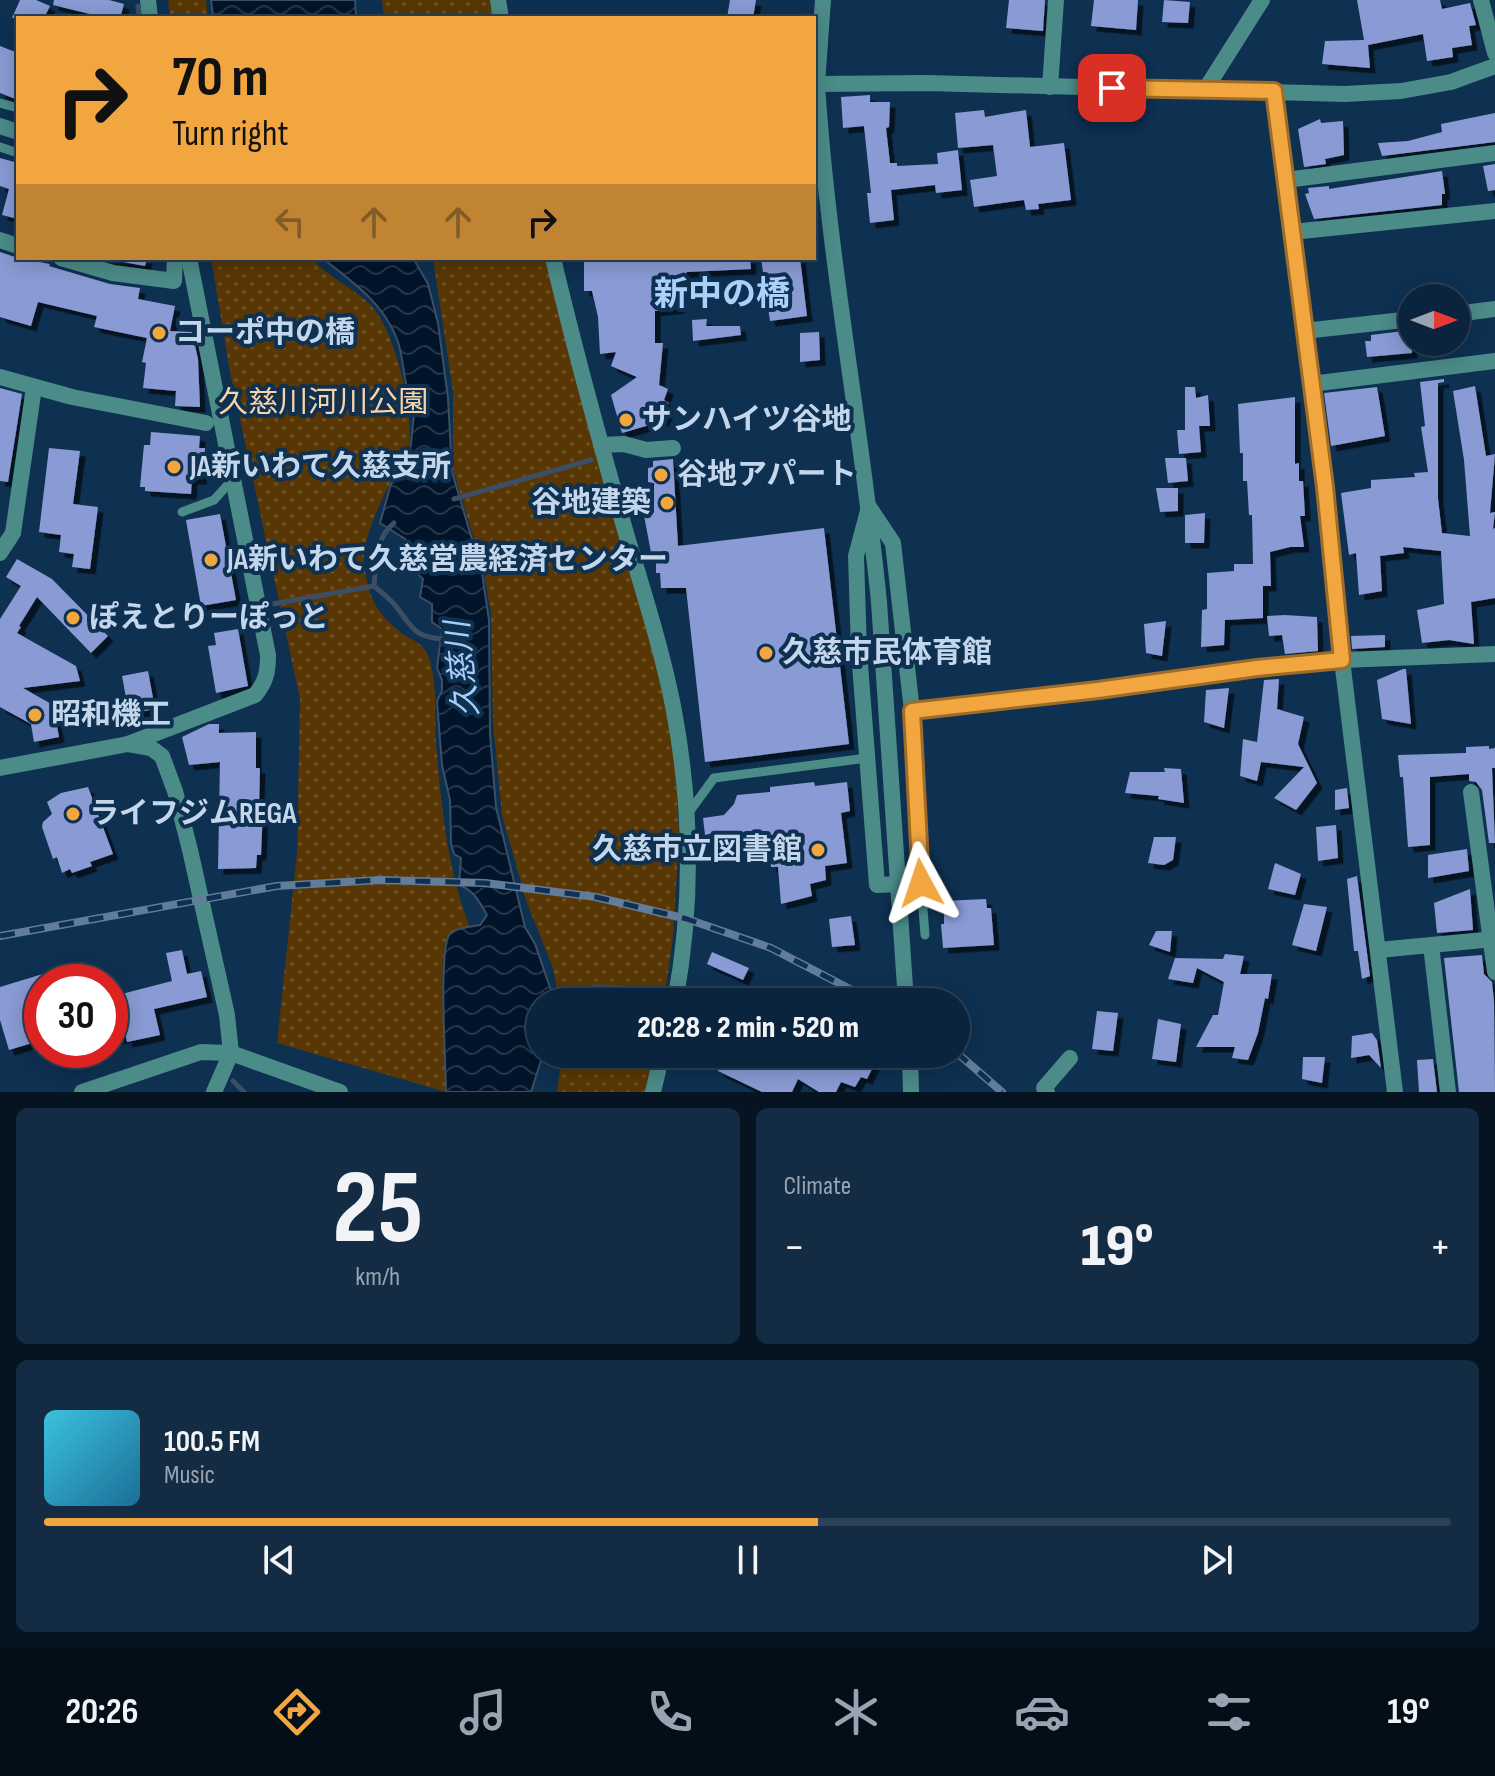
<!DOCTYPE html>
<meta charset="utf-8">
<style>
body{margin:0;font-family:"Sofia Sans Condensed","Noto Sans JP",sans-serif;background:#132c44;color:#f1f3f6;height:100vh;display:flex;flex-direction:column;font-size:30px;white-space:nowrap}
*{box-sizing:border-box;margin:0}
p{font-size:26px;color:#99a4b0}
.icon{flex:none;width:44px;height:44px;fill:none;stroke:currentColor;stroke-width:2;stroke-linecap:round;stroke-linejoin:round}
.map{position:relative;height:1092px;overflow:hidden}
.side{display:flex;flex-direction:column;gap:16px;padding:16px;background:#061422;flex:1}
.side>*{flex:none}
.guide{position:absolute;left:16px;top:16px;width:800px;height:244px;border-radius:0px;box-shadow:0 4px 20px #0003,0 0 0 2px #2a4157;background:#f1a63f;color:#111;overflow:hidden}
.needle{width:52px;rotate:90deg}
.fabs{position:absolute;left:1398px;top:284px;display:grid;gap:16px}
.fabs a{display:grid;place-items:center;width:72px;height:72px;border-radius:50%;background:#0a243d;box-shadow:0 4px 20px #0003,0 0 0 2px #2a4157;font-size:40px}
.speed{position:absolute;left:24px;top:964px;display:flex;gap:16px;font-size:40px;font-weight:700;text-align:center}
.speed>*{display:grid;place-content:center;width:104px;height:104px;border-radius:50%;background:#0a243d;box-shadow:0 4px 20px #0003,0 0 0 2px #2a4157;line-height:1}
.speed .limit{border:12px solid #d22;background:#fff;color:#111}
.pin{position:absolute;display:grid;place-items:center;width:68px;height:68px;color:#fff;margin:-34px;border-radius:16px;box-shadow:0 4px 12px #0006}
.me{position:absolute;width:88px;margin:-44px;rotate:355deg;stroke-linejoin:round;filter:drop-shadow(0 0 6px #0008)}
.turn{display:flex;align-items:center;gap:28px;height:168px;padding:0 24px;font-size:36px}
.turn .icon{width:104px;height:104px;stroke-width:2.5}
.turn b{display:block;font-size:56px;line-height:68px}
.lanes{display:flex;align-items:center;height:76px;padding:0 24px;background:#0003;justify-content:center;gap:40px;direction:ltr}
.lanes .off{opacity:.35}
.big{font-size:60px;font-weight:800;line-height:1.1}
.side .tile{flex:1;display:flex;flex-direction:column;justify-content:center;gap:12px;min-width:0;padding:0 28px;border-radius:12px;background:#132c44}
.side .dial{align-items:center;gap:0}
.dial b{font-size:104px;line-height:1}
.song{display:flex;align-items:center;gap:24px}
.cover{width:96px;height:96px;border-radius:12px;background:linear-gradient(135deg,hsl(190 70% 55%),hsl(200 70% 35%))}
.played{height:8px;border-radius:4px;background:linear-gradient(90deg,#f1a63f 55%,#2a4157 55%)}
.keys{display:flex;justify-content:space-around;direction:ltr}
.heat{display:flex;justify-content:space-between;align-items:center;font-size:44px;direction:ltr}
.side .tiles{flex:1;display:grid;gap:16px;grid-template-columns:1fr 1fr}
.tile:last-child{grid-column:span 2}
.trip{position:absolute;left:526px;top:988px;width:444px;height:80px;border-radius:40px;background:#0a243d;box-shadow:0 4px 20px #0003,0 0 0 2px #2a4157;font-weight:800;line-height:80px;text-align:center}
.tab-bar{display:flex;height:128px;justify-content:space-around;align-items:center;background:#040e18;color:#99a4b0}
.tab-bar .icon{width:56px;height:56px}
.tab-bar .selected{color:#f1a63f}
.tab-bar b{font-size:36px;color:#f1f3f6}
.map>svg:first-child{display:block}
</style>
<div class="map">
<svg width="1495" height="1092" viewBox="0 0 1495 1092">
<defs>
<pattern id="park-dots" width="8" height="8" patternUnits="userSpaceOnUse" patternTransform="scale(2)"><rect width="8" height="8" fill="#583704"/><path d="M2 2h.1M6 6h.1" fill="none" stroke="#6e5329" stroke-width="1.8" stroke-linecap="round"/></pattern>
<pattern id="water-waves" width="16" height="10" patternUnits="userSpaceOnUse" patternTransform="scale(2)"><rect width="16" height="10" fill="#01142a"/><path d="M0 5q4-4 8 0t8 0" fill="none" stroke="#243549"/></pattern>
<filter id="shadow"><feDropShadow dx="5.5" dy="5.5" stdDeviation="0" flood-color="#0009"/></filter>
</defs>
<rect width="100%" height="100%" fill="#0e3051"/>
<!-- park -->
<g fill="url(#park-dots)">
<polygon points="168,0 206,0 208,18 170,18"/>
<polygon points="382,0 494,0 496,18 384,18"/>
<path d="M211 258H312C331 280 357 289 373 308 396 333 419 426 406 458 404 463 399 469 396 473 384 492 361 542 364 563 368 595 374 610 399 631 411 641 423 641 429 658 438 683 434 716 436 742 441 804 447 869 470 927 462 928 454 929 448 936 437 950 446 1067 446 1092L277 1043 297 853 300 699 230 372Z"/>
<polygon points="433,258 551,258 652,646 675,752 679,837 673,937 664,1002 559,1002 553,968 526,900 502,815 493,723 491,613 484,572 453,469 453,392"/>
<polygon points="562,1054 656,1054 648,1092 557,1092"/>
</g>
<!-- water -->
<g fill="url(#water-waves)" stroke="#3b4e64" stroke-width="2">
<polygon points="211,0 355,0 356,18 213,18"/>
<path d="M322 258H413L428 284 438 323 448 398 452 472 482 573 489 620 490 734 496 807 525 927 535 944 555 1002H540V1054H543L531 1092H446C446 1068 438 946 450 934 457 927 471 927 480 925L487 915C480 903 474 890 459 885L461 858 454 854 451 843 450 800 442 765 437 701 442 691V680L437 668 442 629 432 622V604L420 597 423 579 415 571V556L405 539 380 523 391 484 402 475 409 463 415 404C414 397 409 394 407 388 403 372 403 355 397 339 383 303 353 282 322 258Z"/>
</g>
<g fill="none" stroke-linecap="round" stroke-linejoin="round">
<!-- stream -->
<g stroke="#3b4e64" stroke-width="5">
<polyline points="138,6 139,14"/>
<polyline points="454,499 591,460"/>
<path d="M374 586C376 564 375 538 394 523"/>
<path d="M273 604 374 586C382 593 392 600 398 609 414 630 415 637 444 639"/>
<polyline points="551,1002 579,990 596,987 658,989"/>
<polyline points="233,1081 244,1092"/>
</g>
</g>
<!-- building -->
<g fill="#899ad4" filter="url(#shadow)">
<polygon points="20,0 36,0 50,6 44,18 12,18"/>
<polygon points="54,0 109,0 124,4 120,18 94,18 94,15 53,5"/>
<polygon points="730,0 756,0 753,18 727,18"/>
<polygon points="1009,0 1045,0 1043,31 1006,28"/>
<polygon points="1094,0 1138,0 1136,30 1091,26"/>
<polygon points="1164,0 1190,2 1188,23 1162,22"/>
<polygon points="1357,0 1440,0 1442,9 1470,3 1476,25 1469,26 1472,45 1452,48 1453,57 1427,61 1423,34 1368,45 1370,68 1322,64 1325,41 1364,40"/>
<polygon points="0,46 18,53 18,100 0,93"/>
<polygon points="870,95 870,102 890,102 889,127 886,128 890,163 897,163 897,166 938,164 937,153 958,150 962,190 936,193 935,185 891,190 894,220 870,223 867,193 871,193 864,126 843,128 841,97"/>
<polygon points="984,110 985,117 1026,110 1030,147 1064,143 1071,200 1038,204 1039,209 1026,210 1024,200 974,207 970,180 997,176 993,145 958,148 955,113"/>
<polygon points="1495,113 1495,142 1382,156 1378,143 1408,141 1442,132 1441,124"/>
<polygon points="1320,119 1321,123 1343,121 1344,155 1325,159 1326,164 1304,167 1298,129"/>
<polygon points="0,158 18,163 18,219 2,215 9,189 0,186"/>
<polygon points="1495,164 1495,190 1488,191 1483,166"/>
<polygon points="1442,171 1445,194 1442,194 1442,205 1314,219 1305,194 1309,193 1308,188 1329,186 1329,189"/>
<polygon points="0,252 18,258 50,264 49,266 110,284 140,288 138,299 175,306 170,331 192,332 198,359 200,407 175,406 176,391 143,388 146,363 142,362 147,338 94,327 97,316 38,302 31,326 0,317"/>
<polygon points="101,258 147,258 145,266"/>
<polygon points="584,258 750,258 751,269 687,272 682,280 675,280 679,308 655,311 655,343 663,343 659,385 668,389 664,400 669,403 665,408 668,411 663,421 622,433 611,395 637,377 611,366 616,352 600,354 598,317 592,291 584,291"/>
<polygon points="761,258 800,258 807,316 770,321"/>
<polygon points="707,319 706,326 740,326 741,335 693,341 692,320"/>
<polygon points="1412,330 1412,353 1367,357 1365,341 1371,341 1371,335"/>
<polygon points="819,332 820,360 800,362 800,333"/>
<polygon points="1444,379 1444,382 1438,383 1438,499 1442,533 1470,536 1464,460 1453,391 1475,386 1486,456 1495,454 1490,513 1495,512 1493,529 1495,528 1495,598 1471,602 1474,644 1449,640 1422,643 1417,610 1444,604 1441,551 1403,547 1404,553 1380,556 1382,591 1359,595 1356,553 1349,555 1341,493 1371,488 1371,480 1415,477 1414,473 1428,472 1421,427 1425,426 1420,382"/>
<polygon points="1185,387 1195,387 1196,398 1208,395 1210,426 1199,426 1201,452 1179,454 1177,430 1185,430"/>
<polygon points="1377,387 1385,436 1331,446 1324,393"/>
<polygon points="0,388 22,394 8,482 0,481"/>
<polygon points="1295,397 1295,464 1299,463 1299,481 1303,481 1305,516 1300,516 1304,547 1290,547 1270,552 1271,586 1263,586 1263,618 1225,620 1224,645 1201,647 1202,610 1207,609 1207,573 1234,571 1234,564 1253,564 1252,515 1249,515 1247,481 1243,481 1243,453 1240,453 1238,404"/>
<polygon points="151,432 200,436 199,448 205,448 204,467 202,467 201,479 192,479 191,494 145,491 145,487 140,487 144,445 150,445"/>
<polygon points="49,448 80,451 73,504 98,507 90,569 72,567 74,554 59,552 61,535 39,532"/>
<polygon points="1165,458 1186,458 1188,481 1168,483"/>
<polygon points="673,459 678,546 824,528 849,744 705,762 686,588 661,588 660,573 656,573 656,558 652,558 643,510 654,510 654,483 648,482 648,468 653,467 653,461"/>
<polygon points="1156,488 1178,488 1178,511 1160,512"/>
<polygon points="1205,513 1204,543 1185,543 1185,515"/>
<polygon points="220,514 236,600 201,606 186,520"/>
<polygon points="17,559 52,579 108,636 91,653 37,597 19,626 21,627 17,633 76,666 80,681 23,688 53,705 59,737 34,742 31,724 0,707 0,619 21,586 6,577"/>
<polygon points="1285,615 1317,617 1318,651 1285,654 1282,635 1269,636 1267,616"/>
<polygon points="1166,621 1162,656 1146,653 1144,624"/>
<polygon points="238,629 248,686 216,693 208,646 216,645 214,633"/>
<polygon points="1385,635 1385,647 1352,649 1351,636"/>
<polygon points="1403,669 1406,669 1411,724 1382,719 1377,680"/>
<polygon points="148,671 155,709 129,714 122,676"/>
<polygon points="1279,679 1277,709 1304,717 1298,744 1317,783 1296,810 1274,798 1304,767 1261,762 1257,781 1240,776 1243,739 1257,742 1264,680"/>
<polygon points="1229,688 1224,728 1204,722 1206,690"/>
<polygon points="209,724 219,724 219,733 256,732 256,768 260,768 259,808 263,808 261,855 257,855 256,868 218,869 220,762 189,765 182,737"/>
<polygon points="1489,746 1489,749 1495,748 1495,768 1492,768 1495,843 1489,843 1482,790 1476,782 1469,781 1469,774 1430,777 1430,845 1408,847 1403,777 1400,777 1398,755 1466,753 1466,747"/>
<polygon points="1164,768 1181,769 1184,803 1158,799 1159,796 1125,793 1130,772 1165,772"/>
<polygon points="814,782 815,786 847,782 850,811 841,813 847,863 825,866 826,880 810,884 812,896 781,904 778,867 771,867 769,841 724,845 722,831 705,835 703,818 724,815 734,804 737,795 770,792 770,787"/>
<polygon points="88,787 113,854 90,862 92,866 72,873 70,869 62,873 57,857 53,859 42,827 43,822 52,814 47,802 61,793"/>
<polygon points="1347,788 1349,808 1335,810 1335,790"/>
<polygon points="1336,825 1338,858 1318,861 1316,827"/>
<polygon points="1154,837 1176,837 1173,860 1164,865 1148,863"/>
<polygon points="1467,849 1469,871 1428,878 1428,855"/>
<polygon points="1275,863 1301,874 1295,895 1268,889"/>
<polygon points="1357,876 1370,976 1362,979 1358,951 1354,951 1347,879"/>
<polygon points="1470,889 1473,930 1437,933 1434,903"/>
<polygon points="986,899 987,908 991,908 994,945 943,948 941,924 944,924 944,901"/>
<polygon points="1304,904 1327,907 1316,951 1292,945"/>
<polygon points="851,916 855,945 832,947 829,919"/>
<polygon points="1156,931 1172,931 1170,952 1149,945"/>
<polygon points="182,950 187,974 201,971 207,997 154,1009 160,1035 127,1042 126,1037 116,1039 110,1013 110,997 172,981 166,953"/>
<polygon points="712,952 749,968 743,980 707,964"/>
<polygon points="1225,954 1244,956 1240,974 1272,974 1268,999 1265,998 1258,1033 1248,1060 1232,1058 1235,1047 1196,1047 1213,1015 1218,1015 1224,982 1197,968 1193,983 1168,979 1175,958 1223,959"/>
<polygon points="1482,955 1484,974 1492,982 1494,1001 1495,1092 1459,1092 1444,958"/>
<polygon points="82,962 88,982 42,982 42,1040 9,1050 0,1020 0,987"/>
<polygon points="1097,1011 1118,1013 1113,1051 1092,1049"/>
<polygon points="1158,1019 1181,1024 1176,1062 1152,1059"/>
<polygon points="1372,1033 1377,1040 1381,1068 1369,1055 1351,1058 1352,1036"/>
<polygon points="726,1054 822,1054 840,1062 845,1054 871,1054 874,1065 867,1079 861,1077 855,1087 841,1082 836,1092 819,1092 798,1079 792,1092 762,1092 718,1071"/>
<polygon points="1303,1057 1325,1057 1322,1083 1302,1079"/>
<polygon points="1433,1059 1437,1092 1419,1092 1417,1060"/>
</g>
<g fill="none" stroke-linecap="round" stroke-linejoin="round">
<!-- service -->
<g stroke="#4b8b88" stroke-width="9">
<polyline points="0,103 18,108"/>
<polyline points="0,147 18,153"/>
<polyline points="182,512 214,500 233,479"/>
<polyline points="687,815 714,778 867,758"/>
<polyline points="921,883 925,935"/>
</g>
<!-- minor -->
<g stroke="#4b8b88" stroke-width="16">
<polyline points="148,0 150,18"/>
<polyline points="498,0 501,18"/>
<polyline points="1481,0 1495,53"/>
<polyline points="1050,87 1056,0"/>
<polyline points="1205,90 1262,0"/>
<polyline points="1274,91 1325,487 1342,660 1395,1092"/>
<polyline points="1286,180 1495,153"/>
<polyline points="1292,232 1495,211"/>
<polyline points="0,240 18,246"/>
<polyline points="61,258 113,273 174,281 175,258"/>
<path d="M553 258C574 347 598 435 623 523 641 585 662 648 674 711 692 808 693 905 675 1002"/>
<polyline points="1456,314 1495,309"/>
<polyline points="1304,331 1412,319"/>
<polyline points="0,377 72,397 206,423"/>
<polyline points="1311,384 1495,361"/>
<polyline points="601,445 624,444 646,450 673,448"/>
<polygon points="869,507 893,543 912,711 921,883 877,885 859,651 856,556"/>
<polyline points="0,553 13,533 34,387"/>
<polyline points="912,711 1098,690 1257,668 1342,660 1495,654"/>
<path d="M128 744 255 695C266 682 268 672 268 655L189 258"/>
<polyline points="1471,792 1495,972"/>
<polyline points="1431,945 1448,1092"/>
<polyline points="1378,950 1495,939"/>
<polyline points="214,1092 231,1053"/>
<polyline points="653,1092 662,1054"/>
<polyline points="1047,1092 1044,1088 1070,1058"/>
</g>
<!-- tertiary -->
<g stroke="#4b8b88" stroke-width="16">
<polyline points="823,0 817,84 926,83 1345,94 1401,91 1451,82 1495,66"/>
<path d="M814 84H817C828 257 862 429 879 602"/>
<polyline points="0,126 18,132"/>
<polyline points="0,768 128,744 151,748 162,756 175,791 190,850 227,1015 231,1053"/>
<polyline points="910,1054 911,1092"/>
<polyline points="82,1092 201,1052 231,1053 340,1092"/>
</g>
<!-- rail casing -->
<g stroke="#627d99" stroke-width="8">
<g id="rail">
<polyline points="0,936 277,886 380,880 485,883 596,897 687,919 771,948 875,1002"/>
<polyline points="956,1052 1002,1092"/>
</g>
</g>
<!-- rail -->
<use href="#rail" stroke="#0e3051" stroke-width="5" stroke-dasharray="15" stroke-linecap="butt"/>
<!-- tertiary-bridge -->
<polyline stroke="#4b8b88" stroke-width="16" points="879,602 906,1002"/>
</g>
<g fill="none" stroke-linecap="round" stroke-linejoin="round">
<!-- route casing -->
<g stroke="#9d6c29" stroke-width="20">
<polyline id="route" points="921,883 912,711 1098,690 1257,668 1342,660 1325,487 1274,91 1112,88"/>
</g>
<!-- route -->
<use href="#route" stroke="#f1a63f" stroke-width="14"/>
</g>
<!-- markers -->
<g fill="#f1a63f" stroke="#0e3051" stroke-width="3">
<circle cx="159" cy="333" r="8"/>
<circle cx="626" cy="420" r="8"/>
<circle cx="174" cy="467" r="8"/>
<circle cx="661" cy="475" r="8"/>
<circle cx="667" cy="503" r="8"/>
<circle cx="211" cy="560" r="8"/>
<circle cx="73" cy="618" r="8"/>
<circle cx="766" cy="653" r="8"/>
<circle cx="35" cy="715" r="8"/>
<circle cx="73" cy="814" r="8"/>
<circle cx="818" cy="850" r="8"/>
</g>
<g text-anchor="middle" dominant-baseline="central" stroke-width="8" stroke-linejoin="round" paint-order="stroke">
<!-- poi labels -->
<g font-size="30" font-weight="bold" fill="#c3d6eb" stroke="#0e3051" text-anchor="start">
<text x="175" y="333">コーポ中の橋</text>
<text x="642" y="420">サンハイツ谷地</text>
<text x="190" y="467">JA新いわて久慈支所</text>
<text x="677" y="475">谷地アパート</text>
<text x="651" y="503" text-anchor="end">谷地建築</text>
<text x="227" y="560">JA新いわて久慈営農経済センター</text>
<text x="89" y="618">ぽえとりーぽっと</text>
<text x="782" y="653">久慈市民体育館</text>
<text x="51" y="715">昭和機工</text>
<text x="89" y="814">ライフジムREGA</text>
<text x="802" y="850" text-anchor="end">久慈市立図書館</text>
</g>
<!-- park labels -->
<g font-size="30" fill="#f8d3a8" stroke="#0e3051">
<text x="323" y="403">久慈川河川公園</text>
</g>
<!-- water labels -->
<g font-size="32" font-style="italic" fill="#a7ccf5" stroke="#0e3051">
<text transform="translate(463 669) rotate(-96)">久慈川</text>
</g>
<!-- quarter labels -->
<g font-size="34" font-weight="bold" fill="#abd1fa" stroke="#0e3051">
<text x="722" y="294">新中の橋</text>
</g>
</g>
</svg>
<div class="fabs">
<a><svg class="needle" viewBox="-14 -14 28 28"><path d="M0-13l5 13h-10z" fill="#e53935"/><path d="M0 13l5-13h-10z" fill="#99a4b0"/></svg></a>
</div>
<div class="speed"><div class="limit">30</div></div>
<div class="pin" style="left:1112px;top:88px;background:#d93025"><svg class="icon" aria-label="arrive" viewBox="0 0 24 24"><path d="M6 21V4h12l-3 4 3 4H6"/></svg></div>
<svg class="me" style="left:921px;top:883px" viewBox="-20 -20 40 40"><path d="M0-17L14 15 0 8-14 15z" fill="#f1a63f" stroke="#fff" stroke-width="4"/></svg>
<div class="trip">20:28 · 2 min · 520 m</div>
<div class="guide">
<div class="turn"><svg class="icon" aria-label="right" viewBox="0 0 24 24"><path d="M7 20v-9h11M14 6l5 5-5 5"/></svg><div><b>70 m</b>Turn right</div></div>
<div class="lanes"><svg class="icon off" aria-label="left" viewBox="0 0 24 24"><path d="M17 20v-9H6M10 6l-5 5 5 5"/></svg><svg class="icon off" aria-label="ahead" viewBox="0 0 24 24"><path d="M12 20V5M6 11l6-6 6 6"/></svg><svg class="icon off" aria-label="ahead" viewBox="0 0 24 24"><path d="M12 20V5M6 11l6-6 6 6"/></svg><svg class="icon" aria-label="right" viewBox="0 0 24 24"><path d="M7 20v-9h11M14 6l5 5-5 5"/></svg></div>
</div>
</div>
<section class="side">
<div class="tiles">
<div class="tile dial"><b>25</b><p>km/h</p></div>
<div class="tile"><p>Climate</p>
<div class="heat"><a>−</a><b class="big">19°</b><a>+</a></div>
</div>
<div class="tile">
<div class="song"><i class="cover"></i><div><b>100.5 FM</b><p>Music</p></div></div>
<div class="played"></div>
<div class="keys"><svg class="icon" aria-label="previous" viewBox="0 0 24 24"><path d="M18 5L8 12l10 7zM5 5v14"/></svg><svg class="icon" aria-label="pause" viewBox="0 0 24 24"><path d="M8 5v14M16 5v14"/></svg><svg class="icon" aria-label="next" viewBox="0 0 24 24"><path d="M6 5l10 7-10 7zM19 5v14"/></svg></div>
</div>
</div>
</section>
<nav class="tab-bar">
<b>20:26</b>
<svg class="icon selected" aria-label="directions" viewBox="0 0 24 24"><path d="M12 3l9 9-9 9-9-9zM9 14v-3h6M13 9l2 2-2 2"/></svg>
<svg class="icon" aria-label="music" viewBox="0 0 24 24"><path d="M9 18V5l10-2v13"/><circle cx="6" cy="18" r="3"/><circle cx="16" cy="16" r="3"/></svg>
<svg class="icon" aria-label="phone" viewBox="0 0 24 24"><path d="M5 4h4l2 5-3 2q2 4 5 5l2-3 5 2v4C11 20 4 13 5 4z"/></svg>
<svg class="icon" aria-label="climate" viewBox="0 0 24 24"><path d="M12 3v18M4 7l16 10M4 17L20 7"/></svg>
<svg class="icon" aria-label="car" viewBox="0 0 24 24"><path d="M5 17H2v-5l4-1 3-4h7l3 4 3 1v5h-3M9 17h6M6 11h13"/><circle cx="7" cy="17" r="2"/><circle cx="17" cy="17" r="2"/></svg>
<svg class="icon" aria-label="filters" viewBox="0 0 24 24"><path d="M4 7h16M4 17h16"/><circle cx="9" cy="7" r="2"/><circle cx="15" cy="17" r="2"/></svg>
<b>19°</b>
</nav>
